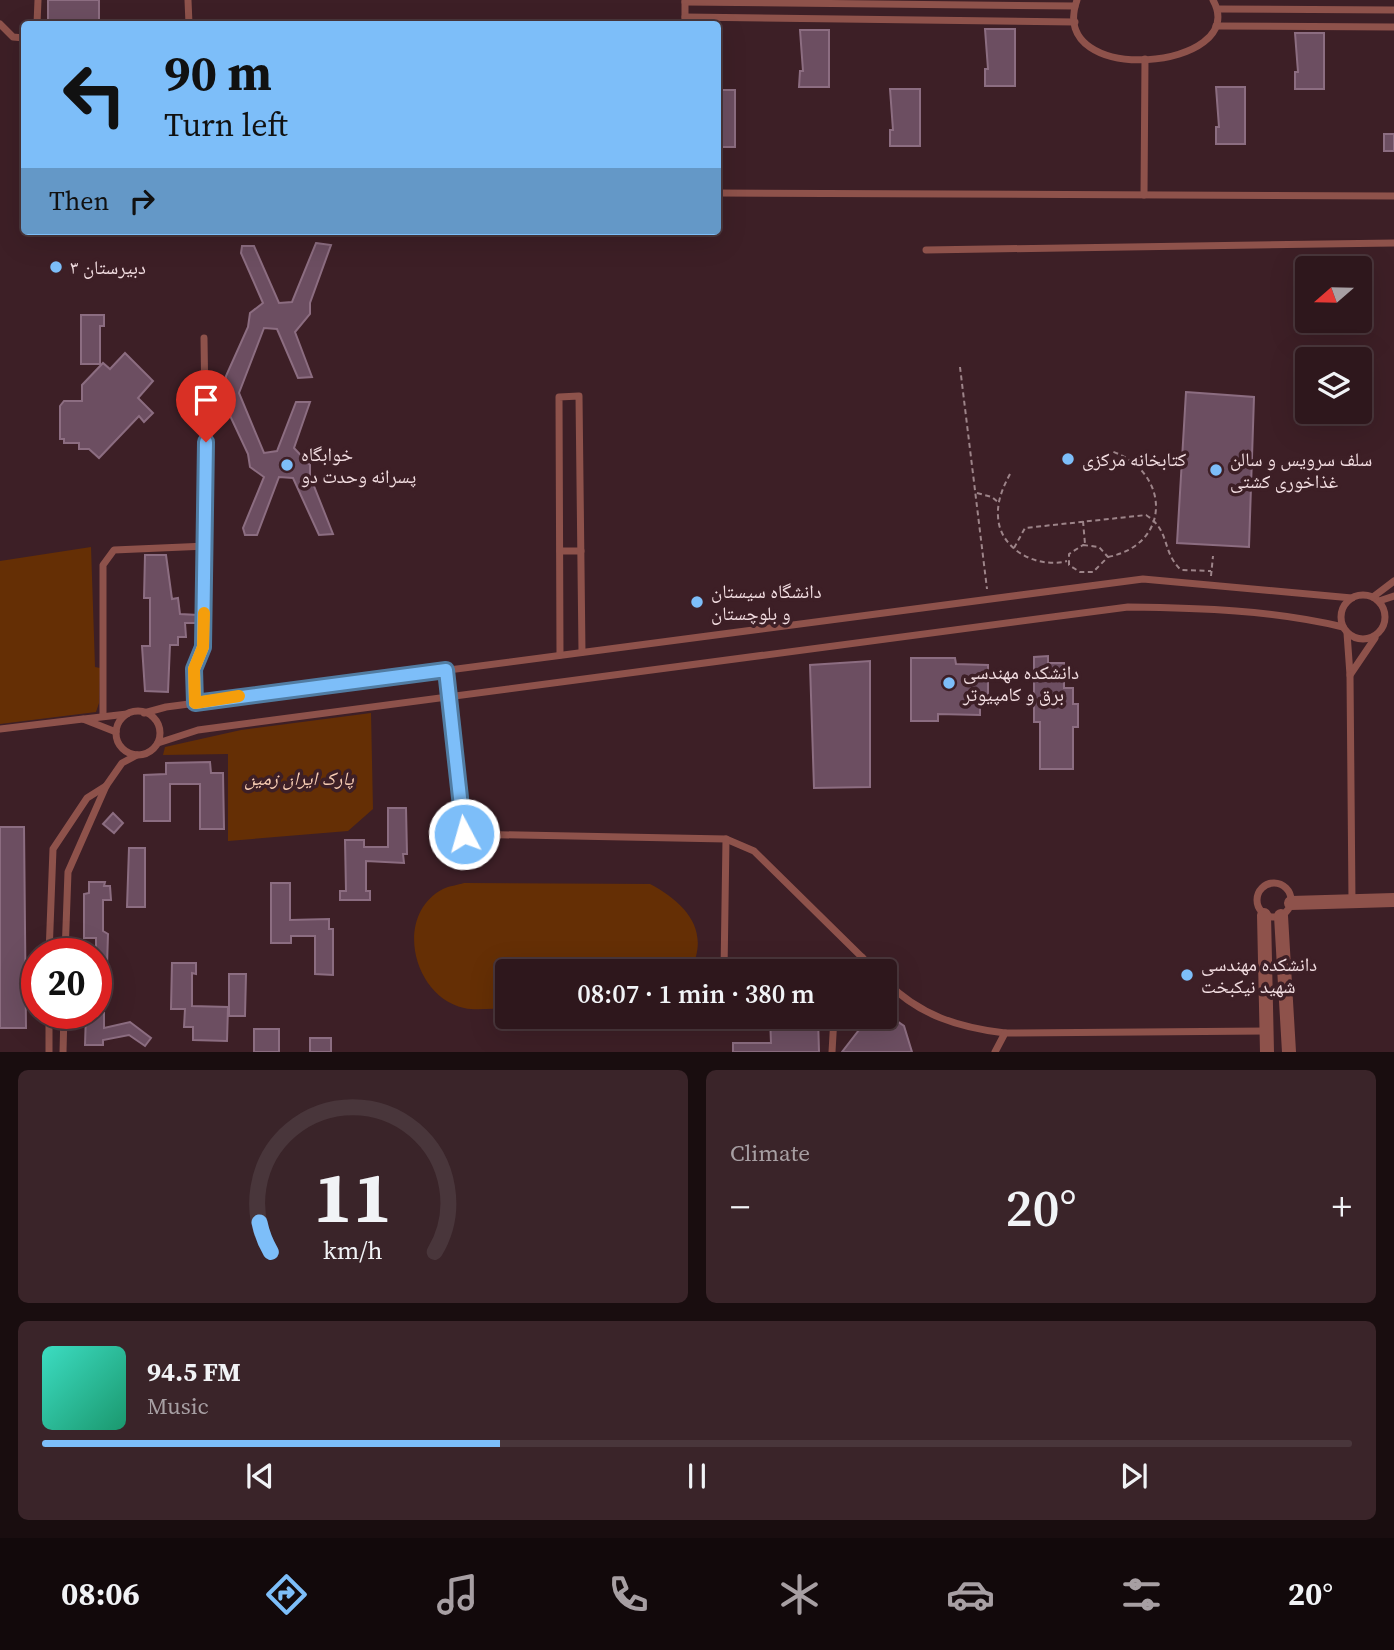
<!DOCTYPE html>
<meta charset="utf-8">
<style>
body{margin:0;font-family:"Source Serif 4","Noto Naskh Arabic",serif;background:#3a2429;color:#f1f3f6;height:100vh;display:flex;flex-direction:column;font-size:26px;white-space:nowrap}
*{box-sizing:border-box;margin:0}
p{font-size:23px;color:#a79fa3}
.icon{flex:none;width:38px;height:38px;fill:none;stroke:currentColor;stroke-width:2;stroke-linecap:round;stroke-linejoin:round}
.map{position:relative;height:1052px;overflow:hidden}
.panel{display:flex;flex-direction:column;gap:18px;padding:18px;background:#190d0f;flex:1}
.panel>*{flex:none}
.hud{position:absolute;left:21px;top:21px;width:700px;height:214px;border-radius:7px;box-shadow:0 7px 28px #0002,0 0 0 2px #49363b;background:#7dbef9;color:#111;overflow:hidden}
.needle{width:46px;rotate:250deg}
.buttons{position:absolute;left:1295px;top:256px;display:grid;gap:14px}
.buttons a{display:grid;place-items:center;width:77px;height:77px;border-radius:7px;background:#2e171c;box-shadow:0 7px 28px #0002,0 0 0 2px #49363b;font-size:35px}
.speed{position:absolute;left:21px;top:938px;display:flex;gap:14px;font-size:35px;font-weight:700;text-align:center}
.speed>*{display:grid;place-content:center;width:91px;height:91px;border-radius:50%;background:#2e171c;box-shadow:0 7px 28px #0002,0 0 0 2px #49363b;line-height:1}
.speed .limit{border:10px solid #d22;background:#fff;color:#111}
.pin{position:absolute;display:grid;place-items:center;width:60px;height:60px;color:#fff;margin:-72px -30px;border-radius:50% 50% 50% 0;rotate:-45deg;box-shadow:0 0 7px #0007}
.pin .icon{rotate:45deg}
.me{position:absolute;width:77px;margin:-38px;rotate:354deg;stroke-linejoin:round;filter:drop-shadow(0 0 5px #0008)}
.turn{display:flex;align-items:center;gap:24px;height:147px;padding:0 28px;font-size:32px}
.turn .icon{width:91px;height:91px;stroke-width:2.5}
.turn b{display:block;font-size:49px;line-height:60px}
.then{display:flex;align-items:center;height:66px;padding:0 28px;background:#0003;gap:14px;font-size:26px}
.big{font-size:52px;font-weight:600;line-height:1.1}
.panel .card{flex:1;display:flex;flex-direction:column;justify-content:center;gap:10px;min-width:0;padding:0 24px;border-radius:10px;background:#3a2429}
.panel .dial{align-items:center;gap:0}
.dial svg{height:182px;overflow:visible;fill:none;stroke:#49363b;stroke-width:7;stroke-linecap:round;text-anchor:middle}
.dial text{fill:#f1f3f6;stroke:none}
.song{display:flex;align-items:center;gap:21px}
.cover{width:84px;height:84px;border-radius:10px;background:linear-gradient(135deg,hsl(170 70% 55%),hsl(160 70% 35%))}
.played{height:7px;border-radius:4px;background:linear-gradient(90deg,#7dbef9 35%,#49363b 35%)}
.keys{display:flex;justify-content:space-around;direction:ltr}
.heat{display:flex;justify-content:space-between;align-items:center;font-size:38px;direction:ltr}
.panel .tiles{flex:1;display:grid;gap:18px;grid-template-columns:1fr 1fr}
.card:last-child{grid-column:span 2}
.trip{position:absolute;left:495px;top:959px;width:402px;height:70px;border-radius:7px;background:#2e171c;box-shadow:0 7px 28px #0002,0 0 0 2px #49363b;font-weight:600;line-height:70px;text-align:center}
.menu{display:flex;height:112px;justify-content:space-around;align-items:center;background:#12090b;color:#a79fa3}
.menu .icon{width:49px;height:49px}
.menu .current{color:#7dbef9}
.menu b{font-size:32px;color:#f1f3f6}
.map>svg:first-child{display:block}
</style>
<div class="map">
<svg width="1394" height="1052" viewBox="0 0 1394 1052">
<rect width="100%" height="100%" fill="#3d1f26"/>
<!-- green -->
<g fill="#652f05">
<polygon points="91,547 95,667 100,668 99,703 96,712 0,724 0,561"/>
<polygon points="371,713 373,809 348,831 228,841 228,754 163,755 165,747 241,730"/>
<path d="M464 883 650 884C684 902 712 930 690 971H508L507 1008C494 1008 477 1011 464 1008 413 997 393 915 443 889 449 886 458 885 464 883Z"/>
</g>
<!-- building -->
<g fill="#6c4e61" stroke="#8c6d81" stroke-width="2">
<polygon points="48,0 99,0 99,23 48,24"/>
<polygon points="985,29 1015,29 1015,86 985,86 985,69 988,69"/>
<polygon points="800,30 829,30 829,87 799,87 800,71 803,71"/>
<polygon points="1295,33 1324,33 1324,89 1295,89 1295,72 1298,72"/>
<polygon points="1216,87 1245,87 1245,144 1216,144 1216,127 1219,127"/>
<polygon points="890,89 920,89 920,146 890,146 890,130 893,130"/>
<rect x="718" y="90" width="17" height="57"/>
<rect x="1384" y="134" width="10" height="17"/>
<polygon points="316,243 331,245 310,303 310,314 295,332 312,377 298,378 277,329 264,328 239,393 264,453 277,451 296,402 310,402 294,448 310,465 310,476 333,534 319,535 293,478 279,477 257,535 245,535 243,528 264,477 250,467 248,454 225,405 225,395 226,376 248,327 250,313 263,303 241,253 242,246 254,246 279,303 292,302"/>
<polygon points="81,315 104,315 104,326 100,326 100,364 81,364"/>
<polygon points="125,353 153,381 138,398 153,413 144,422 139,416 99,458 89,449 79,449 79,443 64,443 64,439 60,439 60,406 64,401 82,401 82,385 103,363 110,369"/>
<polygon points="1186,392 1254,397 1249,547 1177,543"/>
<polygon points="145,555 166,555 172,599 178,598 180,614 198,615 198,623 185,623 186,637 178,637 178,645 170,645 168,692 145,691 142,646 150,646 150,598 144,598"/>
<polygon points="1048,656 1048,663 1064,663 1064,688 1073,688 1073,704 1078,704 1078,727 1073,727 1073,769 1040,769 1040,722 1034,722 1034,657"/>
<polygon points="911,658 955,658 956,664 988,665 988,703 980,702 980,715 938,714 938,721 911,721"/>
<polygon points="870,661 870,787 814,788 810,665"/>
<polygon points="210,762 211,773 223,773 224,829 200,829 200,784 170,784 170,821 144,821 144,775 166,774 166,763"/>
<polygon points="388,808 406,808 407,854 403,854 404,863 366,861 366,891 370,891 370,900 340,900 340,891 346,891 345,840 364,840 364,847 388,847"/>
<polygon points="113,813 123,823 114,833 103,824"/>
<polygon points="0,827 24,827 26,1028 0,1028"/>
<polygon points="129,848 145,848 145,907 127,907"/>
<polygon points="89,882 105,882 104,886 110,886 111,900 103,900 103,931 108,934 107,966 96,966 96,938 84,938 84,894 89,893"/>
<polygon points="271,883 290,883 290,920 329,919 329,929 333,929 333,975 315,974 315,936 291,936 291,943 271,943"/>
<polygon points="172,963 196,963 196,974 192,973 192,1006 228,1007 227,1041 193,1040 193,1027 184,1027 185,1009 171,1009"/>
<polygon points="229,974 246,974 245,1016 229,1016"/>
<polygon points="86,1013 104,1013 104,1028 130,1022 151,1038 145,1046 129,1035 103,1040 103,1045 85,1045"/>
<polygon points="770,1017 818,1017 819,1052 733,1052 733,1043 771,1043"/>
<polygon points="869,1017 891,1017 904,1026 912,1052 842,1052"/>
<rect x="254" y="1029" width="25" height="23"/>
<rect x="310" y="1038" width="21" height="14"/>
</g>
<g fill="none" stroke-linecap="round" stroke-linejoin="round">
<!-- path -->
<g stroke="#9d8489" stroke-width="2" stroke-dasharray="5 3.5" stroke-linecap="butt">
<polyline points="960,367 987,589"/>
<path d="M1010 474C1003 487 997 501 998 516 999 550 1038 569 1067 561"/>
<polyline points="977,493 992,497 999,503"/>
<polyline points="1083,521 1085,544"/>
<polygon points="1083,545 1099,547 1108,557 1093,572 1080,572 1069,565 1069,554"/>
<path d="M1014 548 1025 528 1146 515C1171 531 1161 551 1181 570L1211 571"/>
<path d="M1108 557C1173 544 1170 471 1111 451"/>
<polyline points="1211,576 1213,556"/>
</g>
<!-- service -->
<g stroke="#8e524b" stroke-width="7">
<polyline points="188,0 189,24"/>
<path d="M1077 0C1045 89 1252 70 1213 0"/>
<polyline points="685,2 1075,6"/>
<polyline points="1218,9 1394,10"/>
<polyline points="685,17 1075,22"/>
<polyline points="0,24 13,37 24,38"/>
<polyline points="37,24 38,0"/>
<polyline points="685,24 685,1"/>
<polyline points="1216,26 1394,27"/>
<polyline points="718,193 1394,196"/>
<polyline points="1144,195 1145,59"/>
<polyline points="926,250 1394,243"/>
<polyline points="560,551 581,551"/>
<circle cx="1363" cy="617" r="22"/>
<polyline points="1373,597 1394,581"/>
<polyline points="1379,601 1394,596"/>
<polyline points="1347,633 1350,675 1375,638"/>
<polyline points="560,655 559,397 579,396 582,652"/>
<polyline points="447,670 464,834 726,839 754,851 876,971"/>
<polyline points="1350,675 1352,901"/>
<polyline points="195,703 194,669 203,647 207,546 204,338"/>
<circle cx="138" cy="733" r="22"/>
<polyline points="144,713 166,707 1143,579 1352,598"/>
<polyline points="103,715 103,565 114,550 207,546"/>
<polyline points="84,719 127,714"/>
<polyline points="0,729 83,719 116,732"/>
<path d="M158 743 198 730 1128 607C1201 608 1271 610 1343 627"/>
<circle cx="1274" cy="900" r="17"/>
<polyline points="49,954 53,849 87,798 106,786"/>
<polyline points="65,954 68,872 106,786 122,763 137,755"/>
<polyline points="724,971 726,839"/>
<polyline points="852,971 862,957"/>
<path d="M886 981C918 1015 960 1028 1005 1033"/>
<polyline points="723,1020 723,1017"/>
<polyline points="49,1052 49,1013"/>
<polyline points="63,1052 64,1013"/>
<polyline points="832,1052 834,1017"/>
<polyline points="995,1052 1005,1033 1266,1031"/>
</g>
<!-- minor -->
<g stroke="#8e524b" stroke-width="14">
<polyline points="1291,903 1394,900"/>
<polyline points="1264,915 1267,1052"/>
<polyline points="1281,916 1289,1052"/>
</g>
</g>
<g fill="none" stroke-linecap="round" stroke-linejoin="round">
<!-- route casing -->
<g stroke="#517ca2" stroke-width="18">
<polyline id="route" points="206,442 203,647 194,669 195,703 446,670 464,834"/>
</g>
<!-- route -->
<use href="#route" stroke="#7dbef9" stroke-width="12"/>
<!-- slow -->
<polyline stroke="#f59e0b" stroke-width="12" points="204,613 203,647 194,669 195,703 239,696"/>
</g>
<!-- markers -->
<g fill="#7dbef9" stroke="#3d1f26" stroke-width="2.5">
<circle cx="56" cy="267" r="7"/>
<circle cx="1068" cy="459" r="7"/>
<circle cx="287" cy="465" r="7"/>
<circle cx="1216" cy="470" r="7"/>
<circle cx="697" cy="602" r="7"/>
<circle cx="949" cy="683" r="7"/>
<circle cx="1187" cy="975" r="7"/>
</g>
<g text-anchor="middle" dominant-baseline="central" stroke-width="7" stroke-linejoin="round" paint-order="stroke">
<!-- poi labels -->
<g font-size="19" fill="#f3dee2" stroke="#3d1f26" text-anchor="start">
<text x="70" y="267">دبیرستان ۳</text>
<text x="301" y="454">خوابگاه<tspan x="301" dy="22">پسرانه وحدت دو</tspan></text>
<text x="1082" y="459">کتابخانه مرکزی</text>
<text x="1230" y="459">سلف سرویس و سالن<tspan x="1230" dy="22">غذاخوری کشتی</tspan></text>
<text x="711" y="591">دانشگاه سیستان<tspan x="711" dy="22">و بلوچستان</tspan></text>
<text x="963" y="672">دانشکده مهندسی<tspan x="963" dy="22">برق و کامپیوتر</tspan></text>
<text x="1201" y="964">دانشکده مهندسی<tspan x="1201" dy="22">شهید نیکبخت</tspan></text>
</g>
<!-- park labels -->
<g font-size="19" font-style="italic" fill="#f8cdb4" stroke="#3d1f26">
<text x="299" y="778">پارک ایران زمین</text>
</g>
</g>
</svg>
<div class="buttons">
<a><svg class="needle" viewBox="-14 -14 28 28"><path d="M0-13l5 13h-10z" fill="#e53935"/><path d="M0 13l5-13h-10z" fill="#a79fa3"/></svg></a>
<a><svg class="icon" aria-label="layers" viewBox="0 0 24 24"><path d="M12 4l9 5-9 5-9-5zM3 14l9 5 9-5"/></svg></a>
</div>
<div class="speed"><div class="limit">20</div></div>
<div class="pin" style="left:206px;top:442px;background:#d93025"><svg class="icon" aria-label="arrive" viewBox="0 0 24 24"><path d="M6 21V4h12l-3 4 3 4H6"/></svg></div>
<svg class="me" style="left:464px;top:834px" viewBox="-20 -20 40 40"><circle r="17" fill="#7dbef9" stroke="#fff" stroke-width="3"/><path d="M0-11L8 9 0 5-8 9z" fill="#fff"/></svg>
<div class="trip">08:07 · 1 min · 380 m</div>
<div class="hud">
<div class="turn"><svg class="icon" aria-label="left" viewBox="0 0 24 24"><path d="M17 20v-9H6M10 6l-5 5 5 5"/></svg><div><b>90 m</b>Turn left</div></div>
<div class="then">Then<svg class="icon" aria-label="right" viewBox="0 0 24 24"><path d="M7 20v-9h11M14 6l5 5-5 5"/></svg></div>
</div>
</div>
<section class="panel">
<div class="tiles">
<div class="card dial"><svg viewBox="0 0 100 80">
<path d="M14 69A42 42 0 1 1 86 69"/>
<path d="M14 69A42 42 0 0 1 9 56" stroke="#7dbef9"/>
<text x="50" y="56" font-size="32" font-weight="700">11</text>
<text x="50" y="72" font-size="11">km/h</text>
</svg></div>
<div class="card"><p>Climate</p>
<div class="heat"><a>−</a><b class="big">20°</b><a>+</a></div>
</div>
<div class="card">
<div class="song"><i class="cover"></i><div><b>94.5 FM</b><p>Music</p></div></div>
<div class="played"></div>
<div class="keys"><svg class="icon" aria-label="previous" viewBox="0 0 24 24"><path d="M18 5L8 12l10 7zM5 5v14"/></svg><svg class="icon" aria-label="pause" viewBox="0 0 24 24"><path d="M8 5v14M16 5v14"/></svg><svg class="icon" aria-label="next" viewBox="0 0 24 24"><path d="M6 5l10 7-10 7zM19 5v14"/></svg></div>
</div>
</div>
</section>
<nav class="menu">
<b>08:06</b>
<svg class="icon current" aria-label="directions" viewBox="0 0 24 24"><path d="M12 3l9 9-9 9-9-9zM9 14v-3h6M13 9l2 2-2 2"/></svg>
<svg class="icon" aria-label="music" viewBox="0 0 24 24"><path d="M9 18V5l10-2v13"/><circle cx="6" cy="18" r="3"/><circle cx="16" cy="16" r="3"/></svg>
<svg class="icon" aria-label="phone" viewBox="0 0 24 24"><path d="M5 4h4l2 5-3 2q2 4 5 5l2-3 5 2v4C11 20 4 13 5 4z"/></svg>
<svg class="icon" aria-label="climate" viewBox="0 0 24 24"><path d="M12 3v18M4 7l16 10M4 17L20 7"/></svg>
<svg class="icon" aria-label="car" viewBox="0 0 24 24"><path d="M5 17H2v-5l4-1 3-4h7l3 4 3 1v5h-3M9 17h6M6 11h13"/><circle cx="7" cy="17" r="2"/><circle cx="17" cy="17" r="2"/></svg>
<svg class="icon" aria-label="filters" viewBox="0 0 24 24"><path d="M4 7h16M4 17h16"/><circle cx="9" cy="7" r="2"/><circle cx="15" cy="17" r="2"/></svg>
<b>20°</b>
</nav>
